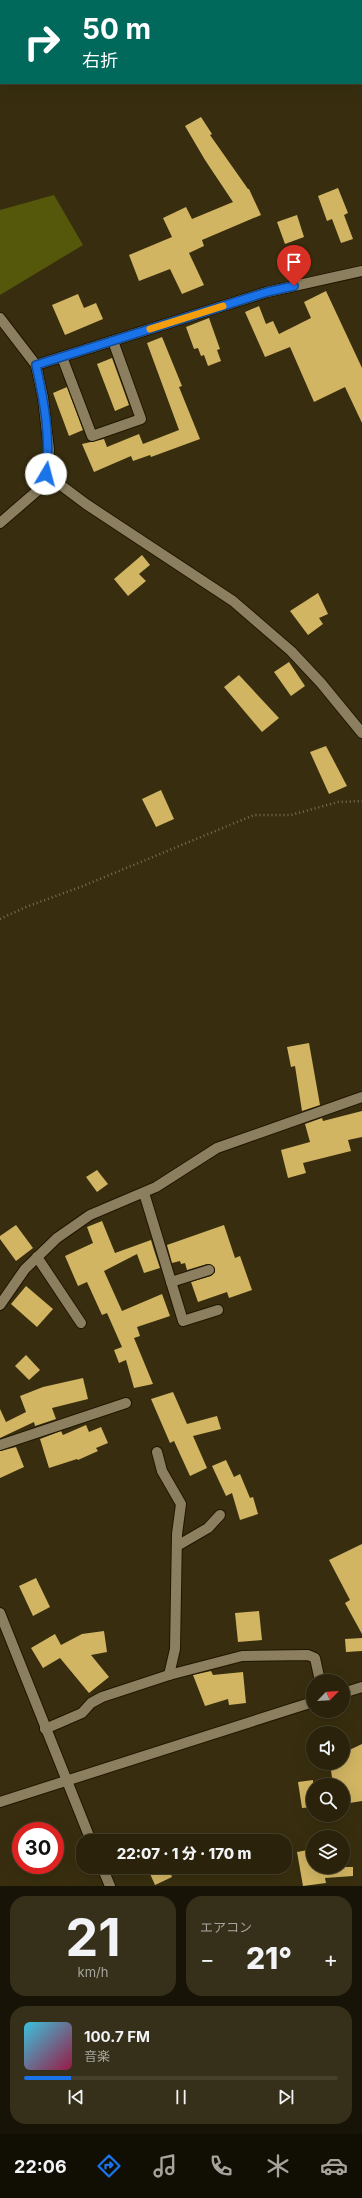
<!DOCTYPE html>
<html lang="ja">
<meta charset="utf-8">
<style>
body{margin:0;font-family:Inter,"Noto Sans JP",sans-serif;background:#362f19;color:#f1f3f6;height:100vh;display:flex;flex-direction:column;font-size:15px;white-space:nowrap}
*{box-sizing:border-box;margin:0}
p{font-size:13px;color:#a5a49d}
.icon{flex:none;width:22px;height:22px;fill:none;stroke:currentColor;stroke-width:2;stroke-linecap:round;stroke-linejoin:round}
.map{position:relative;height:1886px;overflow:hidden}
.sheet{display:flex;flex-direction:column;gap:10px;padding:10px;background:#171306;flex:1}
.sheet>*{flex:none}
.banner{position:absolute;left:0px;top:0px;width:362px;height:84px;box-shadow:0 4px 16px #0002,0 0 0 1px #463f2c;background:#00695c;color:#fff;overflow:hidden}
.needle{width:26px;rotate:65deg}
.fabs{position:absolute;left:306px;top:1674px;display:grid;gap:8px}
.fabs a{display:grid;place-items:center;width:44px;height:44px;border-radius:50%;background:#2a220b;box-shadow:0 4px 16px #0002,0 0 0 1px #463f2c;font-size:20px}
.speed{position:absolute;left:12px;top:1822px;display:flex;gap:8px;font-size:20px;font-weight:700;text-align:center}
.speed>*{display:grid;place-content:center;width:52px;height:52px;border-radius:50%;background:#2a220b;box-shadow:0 4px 16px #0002,0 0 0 1px #463f2c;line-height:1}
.speed .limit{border:6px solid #d22;background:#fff;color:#111}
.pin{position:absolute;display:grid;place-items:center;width:34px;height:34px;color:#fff;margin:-41px -17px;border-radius:50% 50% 50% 0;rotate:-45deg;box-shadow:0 0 4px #0007}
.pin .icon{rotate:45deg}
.me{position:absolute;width:44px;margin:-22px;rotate:8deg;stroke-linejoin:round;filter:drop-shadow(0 0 3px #0008)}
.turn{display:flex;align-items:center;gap:14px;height:84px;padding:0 16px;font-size:18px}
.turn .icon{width:52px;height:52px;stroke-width:2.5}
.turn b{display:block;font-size:28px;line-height:34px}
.big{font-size:30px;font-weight:800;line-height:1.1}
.sheet .tile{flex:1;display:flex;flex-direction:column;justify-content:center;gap:6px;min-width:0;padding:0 14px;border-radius:16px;background:#362f19}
.sheet .dial{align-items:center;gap:0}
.dial b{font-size:52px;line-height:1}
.song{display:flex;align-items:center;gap:12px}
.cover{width:48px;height:48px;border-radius:6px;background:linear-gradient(135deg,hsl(190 70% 55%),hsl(340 70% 35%))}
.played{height:4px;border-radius:2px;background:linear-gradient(90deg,#1a73e8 15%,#463f2c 15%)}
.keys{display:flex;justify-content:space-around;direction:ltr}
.heat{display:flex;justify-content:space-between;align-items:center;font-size:22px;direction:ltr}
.sheet .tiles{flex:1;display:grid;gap:10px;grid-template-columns:1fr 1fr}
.tile:last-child{grid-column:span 2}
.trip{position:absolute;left:76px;top:1834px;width:216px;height:40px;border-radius:16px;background:#2a220b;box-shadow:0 4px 16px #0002,0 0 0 1px #463f2c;font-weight:800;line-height:40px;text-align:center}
.tab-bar{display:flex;height:64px;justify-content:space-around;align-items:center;background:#110e04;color:#a5a49d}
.tab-bar .icon{width:28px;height:28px}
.tab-bar .selected{color:#1a73e8}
.tab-bar b{font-size:18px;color:#f1f3f6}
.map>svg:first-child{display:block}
</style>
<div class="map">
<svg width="362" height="1886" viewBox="0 0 362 1886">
<rect width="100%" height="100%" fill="#382e0f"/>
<!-- green -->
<polygon fill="#55580a" points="54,195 83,245 0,295 0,210"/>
<!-- building -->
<g fill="#d1b563">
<polygon points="201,117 212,134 210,135 248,189 249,189 261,215 202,240 204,246 189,253 204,285 182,294 170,269 139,281 129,255 172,237 163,218 186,207 192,219 233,202 205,160 185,126"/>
<polygon points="338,188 348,213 344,215 353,239 341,243 332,219 327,221 318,196"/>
<polygon points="297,215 304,237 285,244 277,222"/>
<polygon points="326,291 362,368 362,423 345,387 314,402 290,347 265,357 245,312 259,306 266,324 273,321 279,334 311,318 304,302"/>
<polygon points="78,294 84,308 96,303 103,319 65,335 52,305"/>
<polygon points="209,318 220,349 217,350 221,361 208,366 204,355 201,356 198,348 194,349 186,327"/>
<polygon points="162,337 182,386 179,387 200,439 151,457 150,455 133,461 131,456 94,472 82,444 104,439 107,447 139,434 143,444 179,430 147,343"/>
<polygon points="112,358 129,405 115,411 97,364"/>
<polygon points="67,387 83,430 69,436 53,393"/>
<polygon points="142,555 150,565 139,574 146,581 128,596 114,579"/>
<polygon points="318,593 328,614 319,618 323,624 308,635 290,611"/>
<polygon points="289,662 305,686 291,696 274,672"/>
<polygon points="239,675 279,718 262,732 224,687"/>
<polygon points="326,746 347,786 329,794 310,752"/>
<polygon points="161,790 174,819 156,827 142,799"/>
<polygon points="309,1043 320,1105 302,1111 295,1066 291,1067 287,1047"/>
<polygon points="362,1111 362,1137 348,1140 351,1151 303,1163 306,1173 288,1178 281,1150 310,1142 305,1124 322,1118 323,1121"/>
<polygon points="97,1170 108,1184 97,1192 86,1177"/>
<polygon points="102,1221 115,1253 151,1240 154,1250 160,1268 144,1273 137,1254 104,1271 122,1311 162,1294 170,1316 137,1327 140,1336 134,1338 153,1384 134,1388 126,1360 119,1363 114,1350 122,1347 107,1313 102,1315 87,1282 78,1286 65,1256 93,1243 87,1227"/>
<polygon points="16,1225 33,1248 16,1261 0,1239 0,1236"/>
<polygon points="224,1225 235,1258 240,1256 252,1290 229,1298 227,1292 198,1302 191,1282 211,1276 215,1272 215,1268 207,1264 187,1270 185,1263 181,1264 180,1261 172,1263 167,1245"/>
<polygon points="26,1286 53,1309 37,1327 11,1304"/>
<polygon points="26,1355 40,1370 29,1380 15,1366"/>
<polygon points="83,1378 88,1399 52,1408 56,1419 35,1426 34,1422 0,1438 0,1409 6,1422 26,1412 20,1396 43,1387"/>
<polygon points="173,1392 187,1424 217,1416 221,1429 193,1436 207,1468 190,1476 174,1441 170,1443 151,1399"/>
<polygon points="86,1425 89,1432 101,1427 108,1443 96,1448 98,1451 78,1460 77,1459 49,1468 40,1439 61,1431 63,1435"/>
<polygon points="16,1447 24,1467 0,1478 0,1451"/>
<polygon points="226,1460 234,1477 240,1474 250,1498 253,1497 258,1514 240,1520 232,1493 226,1496 212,1466"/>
<polygon points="362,1544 362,1634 345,1603 350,1600 329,1560"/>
<polygon points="36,1578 50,1607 33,1616 19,1586"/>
<polygon points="259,1611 262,1640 238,1642 235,1613"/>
<polygon points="104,1631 107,1652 91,1655 109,1677 89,1693 60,1658 43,1668 31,1648 55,1634 61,1645 82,1634"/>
<polygon points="362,1638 362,1651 346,1652 345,1639"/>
<polygon points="211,1671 213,1675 243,1672 246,1703 229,1705 228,1699 205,1706 193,1675"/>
<polygon points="362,1744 362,1801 343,1804 343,1785 333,1785 330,1763 343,1763 343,1753"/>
<polygon points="313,1780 313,1807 302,1808 298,1782"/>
<polygon points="313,1849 313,1867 353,1867 353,1876 325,1878 326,1883 303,1886 297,1852"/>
<polygon points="147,1867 168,1867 172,1877 155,1885"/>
</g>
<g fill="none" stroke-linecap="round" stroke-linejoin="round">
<!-- minor casing -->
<g stroke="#201600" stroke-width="12">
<g id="minor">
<polyline points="0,318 36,365 43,398 49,450 46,474 37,491 0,523"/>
<polyline points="62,357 92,436 141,419 113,341"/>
<polyline points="144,1193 183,1321 218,1310"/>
<polyline points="37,1257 81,1323"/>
<polyline points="171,1282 209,1270"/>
<polyline points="0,1305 25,1269 57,1238 90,1215 156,1187 217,1148 362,1097"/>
<polyline points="0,1445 126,1403"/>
<polyline points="157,1452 162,1471 181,1504 177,1534 175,1649 169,1675"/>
<polyline points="177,1546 208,1528 220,1515"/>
<polyline points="0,1613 91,1841"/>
<polyline points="45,1729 82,1713 91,1703 102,1697 169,1675 242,1656 308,1655 315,1658 320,1681"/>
<polyline points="102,1867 110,1886"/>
</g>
</g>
<!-- tertiary casing -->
<g stroke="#201600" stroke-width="12">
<g id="tertiary">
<polyline points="36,365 267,292 362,271"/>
<polyline points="46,474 86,504 233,601 291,651 321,683 362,733"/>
<polyline points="343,1693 362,1687"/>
<polyline points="0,1802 313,1702"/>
</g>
</g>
<!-- path -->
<polyline stroke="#786f54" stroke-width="2.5" stroke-dasharray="1 3" stroke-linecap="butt" points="0,919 26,907 83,886 254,815 291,815 338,802 362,801"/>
<!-- minor -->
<use href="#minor" stroke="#8b7f5f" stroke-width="10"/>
<!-- tertiary -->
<use href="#tertiary" stroke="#8b7f5f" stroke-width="10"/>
</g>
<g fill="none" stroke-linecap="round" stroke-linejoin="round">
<!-- route casing -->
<g stroke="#114b97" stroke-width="10">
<path id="route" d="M46 474C51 438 44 401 36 365L267 292 294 286"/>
</g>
<!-- route -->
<use href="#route" stroke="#1a73e8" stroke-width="7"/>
<!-- slow -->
<polyline stroke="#f59e0b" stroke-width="7" points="150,329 223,306"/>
</g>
</svg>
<div class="fabs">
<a><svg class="needle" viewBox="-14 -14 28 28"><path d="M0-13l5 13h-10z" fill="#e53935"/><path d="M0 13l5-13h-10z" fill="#a5a49d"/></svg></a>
<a><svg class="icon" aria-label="sound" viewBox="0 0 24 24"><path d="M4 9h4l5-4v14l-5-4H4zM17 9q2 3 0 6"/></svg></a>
<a><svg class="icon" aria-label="search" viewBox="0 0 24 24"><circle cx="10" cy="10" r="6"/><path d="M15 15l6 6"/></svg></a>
<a><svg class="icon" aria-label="layers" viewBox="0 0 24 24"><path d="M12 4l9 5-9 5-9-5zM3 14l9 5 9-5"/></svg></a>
</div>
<div class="speed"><div class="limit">30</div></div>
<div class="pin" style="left:294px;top:286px;background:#d93025"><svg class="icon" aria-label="arrive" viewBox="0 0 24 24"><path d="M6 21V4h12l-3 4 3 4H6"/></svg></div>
<svg class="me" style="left:46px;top:474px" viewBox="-20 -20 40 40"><circle r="19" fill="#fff"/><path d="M0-13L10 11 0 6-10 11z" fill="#1a73e8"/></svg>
<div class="trip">22:07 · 1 分 · 170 m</div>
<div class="banner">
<div class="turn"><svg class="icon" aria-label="right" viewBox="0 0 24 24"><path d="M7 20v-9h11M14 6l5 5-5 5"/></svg><div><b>50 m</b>右折</div></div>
</div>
</div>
<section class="sheet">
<div class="tiles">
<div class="tile dial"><b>21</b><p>km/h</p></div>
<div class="tile"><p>エアコン</p>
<div class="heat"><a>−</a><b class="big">21°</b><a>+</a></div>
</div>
<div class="tile">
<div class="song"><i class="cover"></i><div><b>100.7 FM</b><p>音楽</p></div></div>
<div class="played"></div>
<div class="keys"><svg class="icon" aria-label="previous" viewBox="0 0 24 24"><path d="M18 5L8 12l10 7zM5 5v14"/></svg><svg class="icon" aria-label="pause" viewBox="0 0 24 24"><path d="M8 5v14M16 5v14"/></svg><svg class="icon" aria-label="next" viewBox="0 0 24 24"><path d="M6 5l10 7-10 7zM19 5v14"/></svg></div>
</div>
</div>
</section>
<nav class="tab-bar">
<b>22:06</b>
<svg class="icon selected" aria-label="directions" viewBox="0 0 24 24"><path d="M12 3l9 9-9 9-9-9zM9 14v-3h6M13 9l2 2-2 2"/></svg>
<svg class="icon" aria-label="music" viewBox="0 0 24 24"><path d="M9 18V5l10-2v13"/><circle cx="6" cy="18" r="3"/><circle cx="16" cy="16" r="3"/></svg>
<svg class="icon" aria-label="phone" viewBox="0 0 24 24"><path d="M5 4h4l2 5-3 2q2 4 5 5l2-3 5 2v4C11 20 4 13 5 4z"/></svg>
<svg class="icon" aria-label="climate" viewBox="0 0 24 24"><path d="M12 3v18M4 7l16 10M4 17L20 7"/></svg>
<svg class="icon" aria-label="car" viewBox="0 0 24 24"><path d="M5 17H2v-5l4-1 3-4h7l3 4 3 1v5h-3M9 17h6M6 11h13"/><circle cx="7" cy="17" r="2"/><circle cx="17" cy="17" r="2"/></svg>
</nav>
